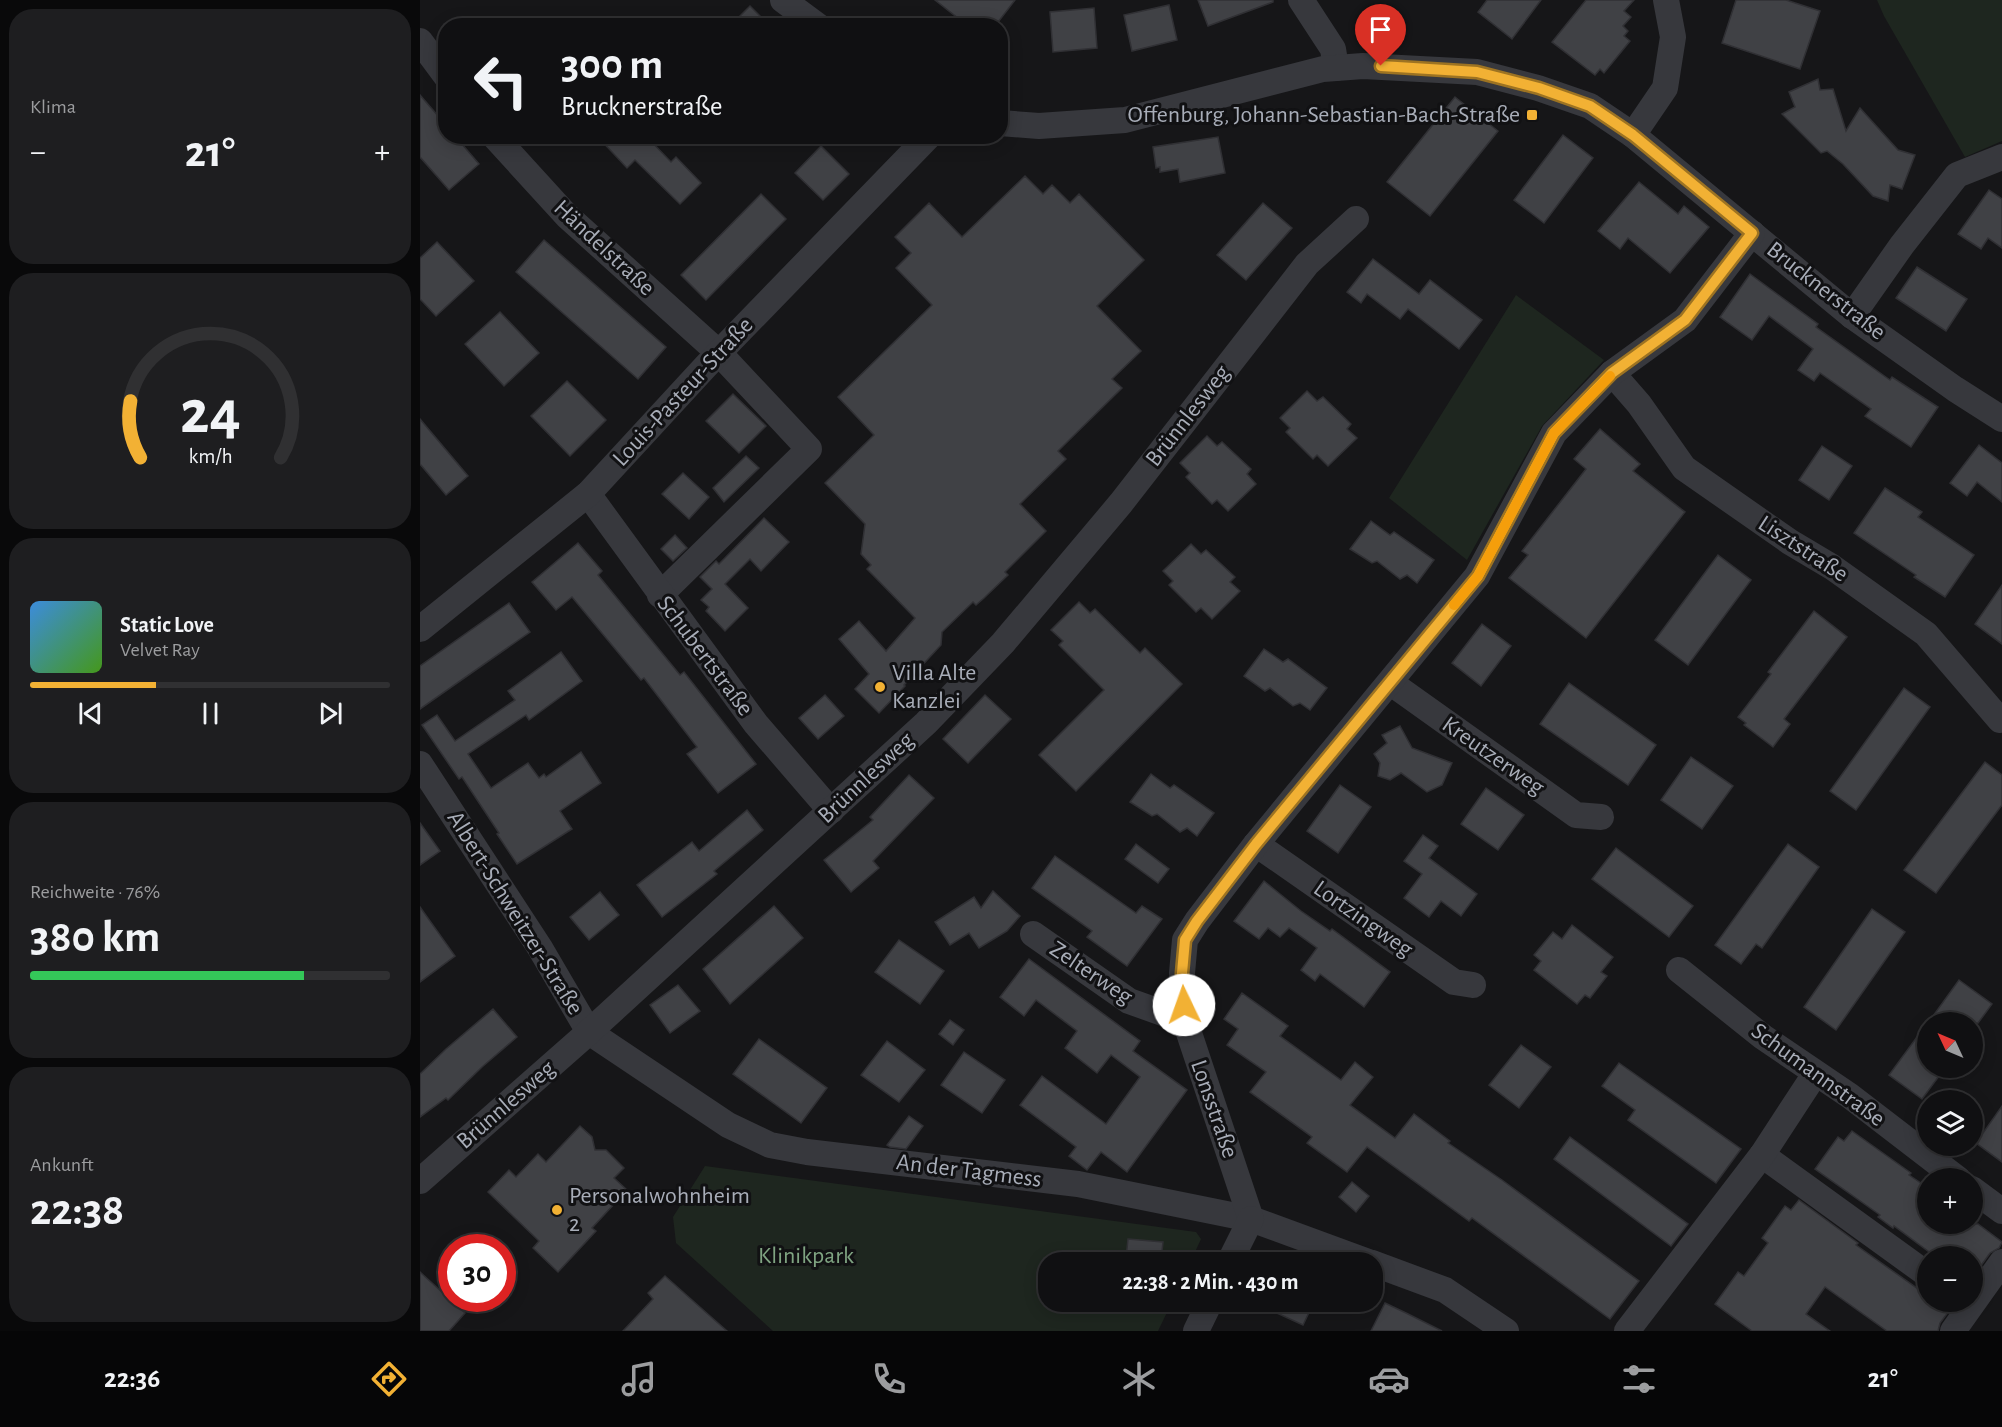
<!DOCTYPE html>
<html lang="de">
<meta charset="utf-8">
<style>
body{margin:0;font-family:"Alegreya Sans",sans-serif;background:#1e1e20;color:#f1f3f6;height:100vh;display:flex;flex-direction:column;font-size:22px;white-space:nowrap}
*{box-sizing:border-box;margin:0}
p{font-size:20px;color:#9c9d9f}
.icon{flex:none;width:33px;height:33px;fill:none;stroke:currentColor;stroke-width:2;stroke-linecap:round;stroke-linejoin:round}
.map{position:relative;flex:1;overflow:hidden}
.details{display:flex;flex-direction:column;gap:9px;padding:9px;background:#09090a;width:420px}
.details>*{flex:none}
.banner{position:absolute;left:18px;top:18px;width:570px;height:126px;border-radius:24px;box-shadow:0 3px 15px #0003,0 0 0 2px #303032;background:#101012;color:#f1f3f6;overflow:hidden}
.needle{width:39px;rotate:314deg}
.tools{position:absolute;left:1497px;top:1012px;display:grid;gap:12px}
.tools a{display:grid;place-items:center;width:66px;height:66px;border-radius:50%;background:#101012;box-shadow:0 3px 15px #0003,0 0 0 2px #303032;font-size:30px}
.speed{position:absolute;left:18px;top:1234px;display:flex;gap:12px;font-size:30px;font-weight:700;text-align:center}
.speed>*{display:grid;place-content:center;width:78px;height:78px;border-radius:50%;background:#101012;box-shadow:0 3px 15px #0003,0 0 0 2px #303032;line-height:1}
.speed .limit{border:9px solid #d22;background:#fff;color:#111}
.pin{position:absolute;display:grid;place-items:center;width:51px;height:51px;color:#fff;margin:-62px -26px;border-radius:50% 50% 50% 0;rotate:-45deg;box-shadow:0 0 6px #0007}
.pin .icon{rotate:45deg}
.me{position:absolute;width:66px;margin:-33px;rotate:357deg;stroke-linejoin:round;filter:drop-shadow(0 0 4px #0008)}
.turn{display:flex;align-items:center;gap:21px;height:126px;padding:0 24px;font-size:27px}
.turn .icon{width:78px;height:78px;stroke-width:2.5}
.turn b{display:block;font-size:42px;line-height:51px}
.big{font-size:45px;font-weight:600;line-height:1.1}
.details .card{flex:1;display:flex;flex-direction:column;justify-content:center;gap:9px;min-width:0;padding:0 21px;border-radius:24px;background:#1e1e20}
.details .dial{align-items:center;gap:0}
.dial svg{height:156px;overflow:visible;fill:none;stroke:#303032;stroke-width:7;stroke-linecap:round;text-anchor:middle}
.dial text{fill:#f1f3f6;stroke:none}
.song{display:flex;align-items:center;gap:18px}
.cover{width:72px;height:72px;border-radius:9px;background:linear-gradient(135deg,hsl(210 70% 55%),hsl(100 70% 35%))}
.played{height:6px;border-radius:3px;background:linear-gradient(90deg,#f2b134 35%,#303032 35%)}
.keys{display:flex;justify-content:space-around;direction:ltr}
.heat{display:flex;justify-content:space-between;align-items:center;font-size:33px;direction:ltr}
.charge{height:9px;border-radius:4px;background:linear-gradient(90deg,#34c759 76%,#303032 0)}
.trip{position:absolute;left:618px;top:1252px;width:345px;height:60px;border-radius:24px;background:#101012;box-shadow:0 3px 15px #0003,0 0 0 2px #303032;font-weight:600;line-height:60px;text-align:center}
.tabs{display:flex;height:96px;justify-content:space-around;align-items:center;background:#060607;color:#9c9d9f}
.tabs .icon{width:42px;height:42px}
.tabs .active{color:#f2b134}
.tabs b{font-size:27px;color:#f1f3f6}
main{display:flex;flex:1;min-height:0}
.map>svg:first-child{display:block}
</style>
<main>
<section class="details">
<div class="card"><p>Klima</p>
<div class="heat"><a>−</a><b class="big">21°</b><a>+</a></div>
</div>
<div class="card dial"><svg viewBox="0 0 100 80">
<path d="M14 69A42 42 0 1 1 86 69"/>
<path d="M14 69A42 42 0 0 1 9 40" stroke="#f2b134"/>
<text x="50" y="56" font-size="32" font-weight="700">24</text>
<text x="50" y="72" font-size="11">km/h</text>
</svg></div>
<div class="card">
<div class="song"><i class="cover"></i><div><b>Static Love</b><p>Velvet Ray</p></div></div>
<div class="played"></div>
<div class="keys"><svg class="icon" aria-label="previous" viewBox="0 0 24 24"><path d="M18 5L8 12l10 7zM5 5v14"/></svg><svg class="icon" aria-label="pause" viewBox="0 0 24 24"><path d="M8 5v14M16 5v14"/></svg><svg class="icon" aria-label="next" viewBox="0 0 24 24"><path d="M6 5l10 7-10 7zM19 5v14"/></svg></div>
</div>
<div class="card"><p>Reichweite · 76%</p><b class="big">380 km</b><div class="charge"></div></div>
<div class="card"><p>Ankunft</p><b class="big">22:38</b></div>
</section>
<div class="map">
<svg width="1582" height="1331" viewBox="0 0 1582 1331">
<rect width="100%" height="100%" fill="#161618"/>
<!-- green -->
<g fill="#1e261f">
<polygon points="1457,0 1582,0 1582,141 1545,157 1464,16"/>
<polygon points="1096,295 1184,360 1122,426 1047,560 969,498"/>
<polygon points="285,1166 776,1232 781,1239 770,1263 628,1263 628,1302 752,1302 738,1331 353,1331 256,1243 253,1217"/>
</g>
<!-- building -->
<g fill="#404145" stroke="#303034" stroke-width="1.5">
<polygon points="515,0 595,0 575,26 548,26"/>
<polygon points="778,0 853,0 853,2 788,26"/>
<polygon points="1067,0 1121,0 1092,39 1058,12"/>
<polygon points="1166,0 1214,0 1204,11 1211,17 1203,26 1208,31 1204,36 1210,41 1184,73 1180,69 1175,75 1132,42"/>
<polygon points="1316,0 1366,0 1400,11 1380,69 1302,43"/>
<polygon points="749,5 757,40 712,51 704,15"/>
<polygon points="330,6 350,26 310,26"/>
<polygon points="674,8 677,48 633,52 630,12"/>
<polygon points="1398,79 1400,90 1413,89 1426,131 1440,108 1478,150 1495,155 1482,189 1470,185 1468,201 1453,196 1423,164 1407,151 1401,153 1362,114 1375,107 1369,92"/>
<polygon points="0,95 26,125 26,136 35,136 59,164 29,190 0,157"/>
<polygon points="1035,97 1078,131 1010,216 967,182"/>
<polygon points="1143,135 1173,158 1124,223 1094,200"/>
<polygon points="177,136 226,136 251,162 256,157 281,183 260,204 215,160 207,168"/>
<polygon points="798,137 805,173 760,182 758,169 740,172 740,167 736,168 733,147"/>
<polygon points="401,146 429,174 403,200 375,173"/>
<polygon points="605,176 623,194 632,185 650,203 659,194 724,260 677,306 721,351 692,379 702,388 638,451 646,459 600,504 626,531 585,572 588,575 564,598 556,605 553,602 522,632 521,645 484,685 485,686 459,713 435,689 449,674 419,639 439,621 466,651 495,618 447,569 451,565 441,554 445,524 405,483 454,435 418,397 512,305 476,268 491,253 475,237 509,203 542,237"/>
<polygon points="1219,182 1258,214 1264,206 1289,227 1250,273 1208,238 1200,249 1178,231"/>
<polygon points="1569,190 1582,199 1582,248 1568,238 1561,249 1538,234"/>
<polygon points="341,194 366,219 286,300 261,275"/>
<polygon points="843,203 872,228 826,280 797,255"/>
<polygon points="124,240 246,347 218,379 96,272"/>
<polygon points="17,242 54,281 16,316 0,299 0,258"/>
<polygon points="953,259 999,294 1010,280 1062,320 1039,349 988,309 980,319 947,294 941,303 927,292"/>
<polygon points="1497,267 1547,299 1526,331 1476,298"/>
<polygon points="1330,274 1398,324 1396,327 1470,380 1472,377 1518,407 1491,447 1445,416 1451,409 1400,373 1394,381 1378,370 1393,349 1349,316 1332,340 1300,317"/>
<polygon points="80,312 119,353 84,386 45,344"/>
<polygon points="147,381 186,420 150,456 111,416"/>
<polygon points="887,391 897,401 903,397 931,424 927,429 937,438 908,466 897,455 893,459 866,432 870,428 860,418"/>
<polygon points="313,394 346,426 319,453 286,421"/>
<polygon points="0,419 48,476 26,495 0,464"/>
<polygon points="1180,429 1220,464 1213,471 1265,512 1166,638 1089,578 1108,555 1102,551 1166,469 1154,459"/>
<polygon points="787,436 797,446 802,442 831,469 827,474 836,484 808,511 797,500 792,504 766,477 770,473 760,463"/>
<polygon points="1559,445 1582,463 1582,502 1557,482 1547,496 1530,483"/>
<polygon points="1402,446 1432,466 1409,500 1379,480"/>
<polygon points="326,456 339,468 304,502 293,488"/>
<polygon points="263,473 289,497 269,519 242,494"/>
<polygon points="1465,488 1502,512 1498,517 1554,555 1525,597 1494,577 1496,575 1434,533"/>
<polygon points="344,518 369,542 341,571 330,559 305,584 328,608 305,631 286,611 289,607 281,600 292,589 280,577 296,561 299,564"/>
<polygon points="951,521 970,535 974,532 1014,560 997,583 987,575 980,579 957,561 952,563 930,549"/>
<polygon points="255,535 267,548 253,561 241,549"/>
<polygon points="158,543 182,571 178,575 260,675 264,672 336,764 298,793 267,754 277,747 224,678 221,680 152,597 136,610 112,582"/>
<polygon points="771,544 781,554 786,550 815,577 810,582 820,591 792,619 781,608 776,612 749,585 753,581 743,571"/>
<polygon points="1298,555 1331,580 1268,665 1235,640"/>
<polygon points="1582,585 1582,644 1555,624"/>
<polygon points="659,602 670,613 675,609 720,653 725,648 762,684 656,791 619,755 684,690 639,645 643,641 631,630"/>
<polygon points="89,603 110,632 0,709 0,666"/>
<polygon points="1394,611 1427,637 1364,719 1370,724 1353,747 1324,725 1326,723 1318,717 1351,674 1348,672"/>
<polygon points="1062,624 1091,646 1061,686 1032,663"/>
<polygon points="844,649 863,662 868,659 907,688 890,710 880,703 873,706 850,688 845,691 824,676"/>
<polygon points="141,652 162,681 109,720 106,715 48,754 71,788 108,763 119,778 124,774 126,777 161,752 181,783 140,811 152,829 97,864 77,834 79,833 42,777 39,779 2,725 17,715 35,741 95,700 88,691"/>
<polygon points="1149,683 1236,745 1208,785 1120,724"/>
<polygon points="1484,688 1510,707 1436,810 1410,791"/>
<polygon points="405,695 424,716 398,739 379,718"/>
<polygon points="565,695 591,719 548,763 523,739"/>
<polygon points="980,726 992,748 1032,763 1022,785 1007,792 981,773 970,780 958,776 960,763 954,754 967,743 962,735"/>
<polygon points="1271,757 1313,786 1282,829 1241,800"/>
<polygon points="1565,762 1582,775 1582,805 1516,893 1484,870"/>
<polygon points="731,774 750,788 754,785 794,813 777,836 767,828 760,832 737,814 732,816 710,802"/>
<polygon points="489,775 514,798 453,861 459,868 431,892 404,860 453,820 450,817"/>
<polygon points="920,785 951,807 918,853 887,831"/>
<polygon points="1066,788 1104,815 1078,850 1041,824"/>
<polygon points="327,810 343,830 294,871 297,874 242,917 217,885 272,842 279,851"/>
<polygon points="0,823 20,851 0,865"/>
<polygon points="1003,835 1018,846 1009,858 1057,894 1041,916 1021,901 1009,917 984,898 1002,874 984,861"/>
<polygon points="716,844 749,869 738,883 705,859"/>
<polygon points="1368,844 1399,867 1342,948 1336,944 1321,964 1295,945"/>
<polygon points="1196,848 1273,906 1249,937 1172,879"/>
<polygon points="635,856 716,913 722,906 742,919 707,966 667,937 672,931 612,888"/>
<polygon points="844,881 881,911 910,931 912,929 970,972 944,1007 900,974 895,981 881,970 897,948 869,928 860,937 848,928 839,939 814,921"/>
<polygon points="573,891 600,916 587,931 559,948 549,933 530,945 515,922 554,897 561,908"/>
<polygon points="180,892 199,915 169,940 150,917"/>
<polygon points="354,906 383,938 310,1004 283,969"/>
<polygon points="0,907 35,956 0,982"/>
<polygon points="1452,909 1485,932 1416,1030 1384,1007"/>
<polygon points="1152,925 1193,957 1181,972 1187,976 1170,998 1165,995 1157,1004 1114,970 1121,961 1114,955 1133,932 1142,939"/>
<polygon points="479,940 524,971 500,1004 455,972"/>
<polygon points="609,959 720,1041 713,1051 767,1090 707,1172 681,1152 667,1170 649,1156 656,1147 600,1105 622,1076 686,1124 720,1077 691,1055 677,1073 645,1048 657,1031 616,1000 604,1016 580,997"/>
<polygon points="1539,980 1572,1004 1558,1023 1508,1023"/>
<polygon points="258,985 280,1011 250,1033 230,1005"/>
<polygon points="822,993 868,1026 860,1036 921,1080 935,1062 953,1077 930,1105 975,1138 994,1114 1030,1141 1028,1143 1082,1180 1219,1281 1190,1319 1052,1218 1049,1221 947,1147 927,1172 887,1143 892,1137 830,1092 846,1072 807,1045 818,1029 804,1019"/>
<polygon points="73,1009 97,1037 62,1067 28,1100 26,1098 0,1117 0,1074 26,1049"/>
<polygon points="530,1020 544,1030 533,1045 519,1034"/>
<polygon points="1508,1022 1508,1068 1525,1068 1502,1099 1469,1075"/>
<polygon points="339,1039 407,1088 381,1123 313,1074"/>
<polygon points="467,1041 505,1070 479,1102 441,1075"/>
<polygon points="1101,1045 1131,1067 1099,1108 1069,1085"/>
<polygon points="544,1052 585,1080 562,1113 521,1085"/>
<polygon points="1199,1063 1321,1149 1296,1183 1208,1120 1215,1110 1182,1086"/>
<polygon points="1582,1106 1582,1162 1556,1143"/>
<polygon points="489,1116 503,1126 486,1149 470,1147 467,1145"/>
<polygon points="160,1126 172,1137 175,1150 186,1150 204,1168 194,1178 207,1190 172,1228 176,1231 138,1272 113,1248 119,1241 68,1192 89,1170 96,1177 118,1154 126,1162"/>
<polygon points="1432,1131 1491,1173 1489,1175 1508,1188 1508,1224 1558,1224 1582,1242 1579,1248 1570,1253 1560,1267 1552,1262 1552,1257 1516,1257 1474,1226 1473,1228 1458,1217 1460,1215 1395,1169 1418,1137 1424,1141"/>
<polygon points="1150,1137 1268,1224 1251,1246 1134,1159"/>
<polygon points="932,1182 949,1196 936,1212 919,1197"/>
<polygon points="1379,1200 1438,1243 1436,1245 1508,1296 1508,1302 1516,1302 1529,1311 1520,1323 1518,1331 1467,1331 1405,1287 1386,1314 1410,1331 1332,1331 1295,1304 1318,1272 1324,1276 1348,1243 1342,1238 1365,1206 1371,1210"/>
<polygon points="708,1239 743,1242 741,1261 706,1258"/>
<polygon points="0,1272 45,1313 29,1331 0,1331"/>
<polygon points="245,1276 290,1316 307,1331 203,1331 233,1299 228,1293"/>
<polygon points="833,1302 894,1302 883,1325"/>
<polygon points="965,1303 986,1313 1022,1331 951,1331"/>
</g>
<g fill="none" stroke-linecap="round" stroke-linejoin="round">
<!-- street -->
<g stroke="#37383d" stroke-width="26">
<polyline points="363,0 398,26"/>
<polyline points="881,0 913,49 916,68"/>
<polyline points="0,41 26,76"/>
<polyline points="580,123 619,126 705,120 903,69 943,66 1057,72 1118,88 1170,106 1213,135 1432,316 1535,389 1582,419"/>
<polyline points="1213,135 1245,88 1253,37 1246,0"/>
<polyline points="74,136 147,216 299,353 389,449 240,595"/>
<polyline points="1432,316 1482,245 1537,175 1582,157"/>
<polyline points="1192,373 1219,404 1264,468 1370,542 1412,567 1506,634 1580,720"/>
<polyline points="168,494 336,724 411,811"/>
<polyline points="0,629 168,494 286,366 509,136"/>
<polyline points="971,683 1156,815 1181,817"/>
<polyline points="0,764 120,948 169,1032 308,1125 350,1145 387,1152 658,1184 831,1219 951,1263"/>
<polyline points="836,844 1034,982 1053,985"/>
<polyline points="613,934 709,1001 765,1021"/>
<polyline points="1259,970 1343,1037 1430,1096 1538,1179"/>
<polyline points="1342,1155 1508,1275"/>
<polyline points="0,1181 169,1032 506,723 583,643 701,503 887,264 936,219"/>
<polyline points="1552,1189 1582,1211"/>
<polyline points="831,1219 765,1021 762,973 765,940 777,921 836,844 1057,576 1134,433 1192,373 1265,320 1332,233"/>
<polyline points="809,1263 831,1219"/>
<polyline points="952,1263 1025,1290 1086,1331"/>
<polyline points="776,1331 790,1302"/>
<polyline points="1207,1331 1342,1155 1395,1074"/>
<polyline points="1533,1331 1582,1262"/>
</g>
</g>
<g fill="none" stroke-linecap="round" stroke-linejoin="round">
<!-- route casing -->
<g stroke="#9d7322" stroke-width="15">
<polyline id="route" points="764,1005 762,973 765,940 777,921 836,844 1058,576 1134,433 1192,373 1265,320 1332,233 1213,135 1170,106 1119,88 1057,72 961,66"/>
</g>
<!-- route -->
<use href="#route" stroke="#f2b134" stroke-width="10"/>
<!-- slow -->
<polyline stroke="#f59e0b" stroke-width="10" points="1034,605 1058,576 1134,433 1190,376"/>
</g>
<!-- markers -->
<g fill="#f2b134" stroke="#111113" stroke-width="2">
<rect x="1106" y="109" width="12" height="12" rx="3"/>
<circle cx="460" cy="687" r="6"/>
<circle cx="137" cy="1210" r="6"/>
</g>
<g text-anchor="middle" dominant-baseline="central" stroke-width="6" stroke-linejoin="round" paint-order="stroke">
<!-- poi labels -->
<g font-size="24" fill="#a8adb8" stroke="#111113" text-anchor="start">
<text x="1100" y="115" text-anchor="end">Offenburg, Johann-Sebastian-Bach-Straße</text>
<text x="472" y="673">Villa Alte<tspan x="472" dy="28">Kanzlei</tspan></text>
<text x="149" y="1196">Personalwohnheim<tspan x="149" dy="28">2</tspan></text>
</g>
<!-- street labels -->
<g font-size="24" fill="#a8adb8" stroke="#111113">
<text transform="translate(184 248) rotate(43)">Händelstraße</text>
<text transform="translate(1406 291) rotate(38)">Brucknerstraße</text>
<text transform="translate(263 392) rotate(-47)">Louis-Pasteur-Straße</text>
<text transform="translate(768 416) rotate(-52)">Brünnlesweg</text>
<text transform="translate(1383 549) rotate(33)">Lisztstraße</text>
<text transform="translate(285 656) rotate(53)">Schubertstraße</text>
<text transform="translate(1073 756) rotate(35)">Kreutzerweg</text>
<text transform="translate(446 778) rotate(-43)">Brünnlesweg</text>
<text transform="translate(95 913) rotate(58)">Albert-Schweitzer-Straße</text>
<text transform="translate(943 919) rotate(35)">Lortzingweg</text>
<text transform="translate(671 973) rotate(34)">Zelterweg</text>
<text transform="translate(1398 1075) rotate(36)">Schumannstraße</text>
<text transform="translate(86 1105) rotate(-41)">Brünnlesweg</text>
<text transform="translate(794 1109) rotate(71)">Lonsstraße</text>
<text transform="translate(549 1171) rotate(7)">An der Tagmess</text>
</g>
<!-- park labels -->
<g font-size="24" fill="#7fa381" stroke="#111113">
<text x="386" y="1256">Klinikpark</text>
</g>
</g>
</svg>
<div class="tools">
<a><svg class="needle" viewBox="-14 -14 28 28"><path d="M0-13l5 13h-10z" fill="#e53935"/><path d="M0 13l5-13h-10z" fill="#9c9d9f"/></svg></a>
<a><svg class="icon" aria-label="layers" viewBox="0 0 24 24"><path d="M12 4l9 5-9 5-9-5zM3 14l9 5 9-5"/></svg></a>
<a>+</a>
<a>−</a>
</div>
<div class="speed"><div class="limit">30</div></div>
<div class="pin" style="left:961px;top:66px;background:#d93025"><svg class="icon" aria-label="arrive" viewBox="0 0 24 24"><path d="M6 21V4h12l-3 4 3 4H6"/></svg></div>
<svg class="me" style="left:764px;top:1005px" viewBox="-20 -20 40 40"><circle r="19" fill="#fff"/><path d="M0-13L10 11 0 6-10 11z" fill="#f2b134"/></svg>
<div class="trip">22:38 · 2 Min. · 430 m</div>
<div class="banner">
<div class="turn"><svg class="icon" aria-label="left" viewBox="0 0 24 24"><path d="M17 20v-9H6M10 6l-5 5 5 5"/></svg><div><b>300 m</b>Brucknerstraße</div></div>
</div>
</div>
</main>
<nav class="tabs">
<b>22:36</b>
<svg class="icon active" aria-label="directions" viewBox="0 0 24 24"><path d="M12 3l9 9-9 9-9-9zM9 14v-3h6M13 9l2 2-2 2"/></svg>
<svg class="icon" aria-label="music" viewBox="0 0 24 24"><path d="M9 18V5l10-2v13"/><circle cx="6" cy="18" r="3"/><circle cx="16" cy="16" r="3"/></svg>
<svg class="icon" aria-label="phone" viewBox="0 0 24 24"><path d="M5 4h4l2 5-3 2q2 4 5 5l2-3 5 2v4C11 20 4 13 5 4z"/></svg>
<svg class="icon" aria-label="climate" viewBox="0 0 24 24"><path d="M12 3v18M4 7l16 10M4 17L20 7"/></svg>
<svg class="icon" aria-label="car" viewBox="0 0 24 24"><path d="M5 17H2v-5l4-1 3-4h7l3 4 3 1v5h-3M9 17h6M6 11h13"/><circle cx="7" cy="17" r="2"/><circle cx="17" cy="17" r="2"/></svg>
<svg class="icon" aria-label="filters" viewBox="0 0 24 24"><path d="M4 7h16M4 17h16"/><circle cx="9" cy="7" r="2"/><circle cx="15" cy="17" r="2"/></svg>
<b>21°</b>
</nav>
